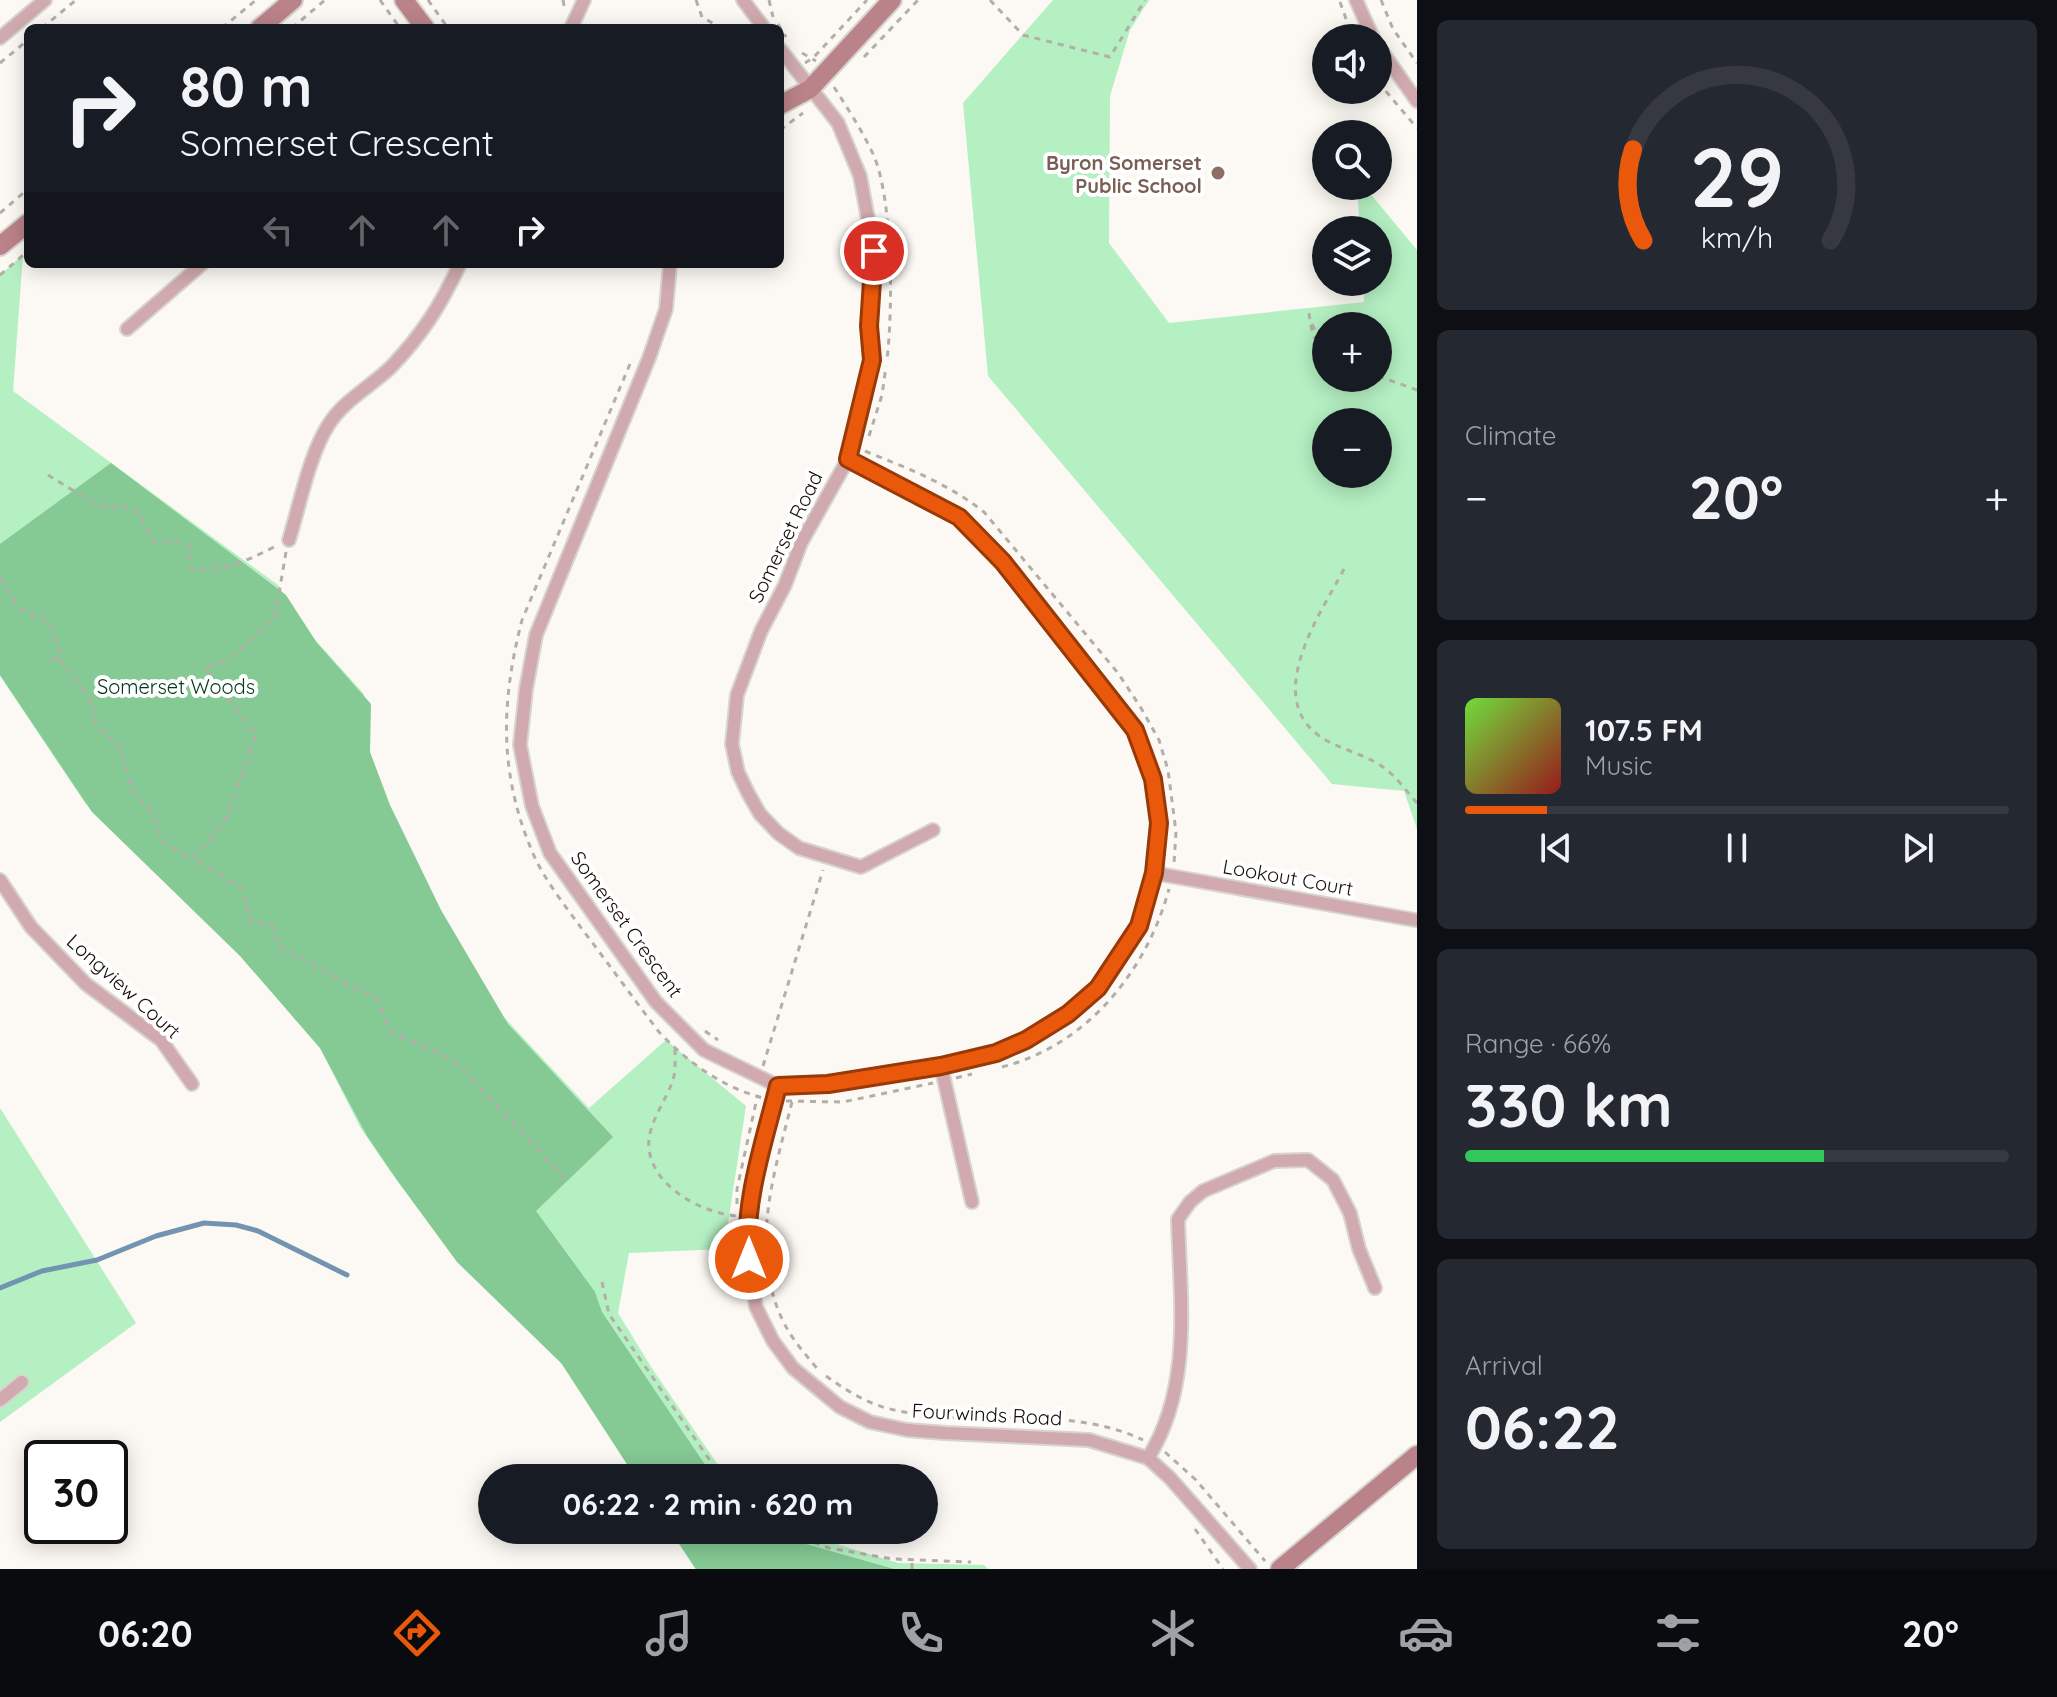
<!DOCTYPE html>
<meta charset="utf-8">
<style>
body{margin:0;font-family:Quicksand,sans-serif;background:#242831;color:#f1f3f6;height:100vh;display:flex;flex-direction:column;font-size:30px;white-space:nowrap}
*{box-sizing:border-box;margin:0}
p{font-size:26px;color:#9ea1a6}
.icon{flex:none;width:44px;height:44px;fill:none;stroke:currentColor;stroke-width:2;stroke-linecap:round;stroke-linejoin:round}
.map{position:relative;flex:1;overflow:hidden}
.sheet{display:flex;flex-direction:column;gap:20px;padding:20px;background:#0d0f14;width:640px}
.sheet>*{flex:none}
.guide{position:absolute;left:24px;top:24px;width:760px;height:244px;border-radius:12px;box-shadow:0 4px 20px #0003;background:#171b24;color:#f1f3f6;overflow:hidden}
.tools{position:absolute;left:1312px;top:24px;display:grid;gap:16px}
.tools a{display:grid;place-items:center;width:80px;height:80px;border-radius:50%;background:#171b24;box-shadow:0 4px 20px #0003;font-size:40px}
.speed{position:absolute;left:24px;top:1440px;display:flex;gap:16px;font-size:40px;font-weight:700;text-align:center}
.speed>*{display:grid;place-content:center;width:104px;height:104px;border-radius:50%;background:#171b24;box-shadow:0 4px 20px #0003;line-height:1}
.speed .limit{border:4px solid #111;border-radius:12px;background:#fff;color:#111}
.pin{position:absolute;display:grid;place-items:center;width:68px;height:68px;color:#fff;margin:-34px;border:4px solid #fff;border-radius:50%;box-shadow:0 2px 8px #0007}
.me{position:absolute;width:88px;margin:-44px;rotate:0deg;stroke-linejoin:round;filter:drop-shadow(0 0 6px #0008)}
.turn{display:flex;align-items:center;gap:28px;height:168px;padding:0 24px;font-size:36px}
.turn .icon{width:104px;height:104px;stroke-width:2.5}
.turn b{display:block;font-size:56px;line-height:68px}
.lanes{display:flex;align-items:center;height:76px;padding:0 24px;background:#0003;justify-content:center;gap:40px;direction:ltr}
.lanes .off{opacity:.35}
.big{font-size:60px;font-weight:700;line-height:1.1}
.sheet .tile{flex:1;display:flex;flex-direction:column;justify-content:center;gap:12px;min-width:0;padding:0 28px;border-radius:12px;background:#242831}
.sheet .dial{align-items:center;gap:0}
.dial svg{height:208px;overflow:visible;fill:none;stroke:#363941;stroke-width:7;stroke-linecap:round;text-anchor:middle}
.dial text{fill:#f1f3f6;stroke:none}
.song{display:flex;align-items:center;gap:24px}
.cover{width:96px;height:96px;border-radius:12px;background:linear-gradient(135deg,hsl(100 70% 55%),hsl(0 70% 35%))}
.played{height:8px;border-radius:4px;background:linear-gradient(90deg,#ea580c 15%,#363941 15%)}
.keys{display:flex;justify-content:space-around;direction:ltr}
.heat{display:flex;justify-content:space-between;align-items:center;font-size:44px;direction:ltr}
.charge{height:12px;border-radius:6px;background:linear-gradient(90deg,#34c759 66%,#363941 0)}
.trip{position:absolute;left:478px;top:1464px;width:460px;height:80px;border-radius:40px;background:#171b24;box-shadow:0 4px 20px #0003;font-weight:700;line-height:80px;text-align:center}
.tab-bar{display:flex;height:128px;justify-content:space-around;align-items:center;background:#090b0e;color:#9ea1a6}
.tab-bar .icon{width:56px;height:56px}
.tab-bar .on{color:#ea580c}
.tab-bar b{font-size:36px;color:#f1f3f6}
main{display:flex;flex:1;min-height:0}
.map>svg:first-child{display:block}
</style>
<main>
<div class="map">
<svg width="1417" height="1569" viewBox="0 0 1417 1569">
<rect width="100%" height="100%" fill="#fcf9f4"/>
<!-- green -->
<g fill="#b5f0c2" fill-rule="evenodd">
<path d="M1053 0H1149L1130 30 1110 96 1109 243 1169 323 1364 302 1363 282H1378V230H1360L1357 186H1364L1417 250V829L1404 791 1332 784 988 376 963 103ZM1378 326V378H1326V326ZM1378 422V474H1326V422Z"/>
<polygon points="23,255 13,391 278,585 310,634 364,694 363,742 382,795 434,900 501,1014 589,1108 666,1040 746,1106 724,1249 629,1253 618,1313 653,1370 727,1478 636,1478 555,1354 450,1252 390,1171 360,1127 320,1048 232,946 85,803 0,676 0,275"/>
<polygon points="0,1108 136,1323 0,1422"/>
<polygon points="670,1530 792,1530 898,1563 984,1565 988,1569 695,1569"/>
</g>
<!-- forest -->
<g fill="#85c995">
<polygon points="111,463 286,595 317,643 371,704 370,752 390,805 441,910 508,1024 613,1137 536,1211 595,1292 602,1312 714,1478 636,1478 562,1364 457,1262 397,1180 367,1136 320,1048 240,956 92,812 0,675 0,544"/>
<polygon points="670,1530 757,1530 894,1569 696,1569"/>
</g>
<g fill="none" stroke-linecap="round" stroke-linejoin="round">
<!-- stream -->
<polyline stroke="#7394b0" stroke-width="5" points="0,1288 42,1271 97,1260 156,1236 204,1223 236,1225 258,1231 347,1275"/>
<!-- street casing -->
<g stroke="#d7d3ce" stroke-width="16">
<g id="street">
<polyline points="743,0 764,28"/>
<polyline points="1356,0 1373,38"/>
<polyline points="571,28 584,0"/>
<polyline points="0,38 45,0"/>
<polyline points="1378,46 1417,101"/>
<polyline points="780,49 838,123 860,176 874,251 869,326 872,360 848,459 801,543 785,585 761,631 737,695 732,744 738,772 748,793 760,814 778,833 799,848 861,867 933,830"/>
<polyline points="670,264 666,309 649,358 536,635 526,689 520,745 532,806 550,853 656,1002 704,1050 778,1086 828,1084 941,1066 996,1053 1026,1040 1068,1014 1098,988 1139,926 1154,873 1159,823 1153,779 1135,730 1003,562 959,517 848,459"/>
<polyline points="127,329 202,264"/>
<path d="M289 540C300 504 309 455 329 424 344 400 372 386 392 366 424 332 440 306 460 264"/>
<polyline points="1154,873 1415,920"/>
<polyline points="0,880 31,927 86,984 161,1040 192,1084"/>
<polyline points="941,1066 972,1202"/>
<polyline points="778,1086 760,1161 746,1235 756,1307 773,1341 793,1368 840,1407 870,1422 907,1430 945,1433 1089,1440 1148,1458 1170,1478 1250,1569"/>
<polyline points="0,1400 22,1382"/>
<path d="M1148 1458C1193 1386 1180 1300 1178 1219L1190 1202 1203 1191 1274 1161 1308 1160 1333 1180 1350 1213 1359 1249 1375 1288"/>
</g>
</g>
<!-- secondary casing -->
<g stroke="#d7d3ce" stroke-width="22">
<g id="secondary">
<polyline points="404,0 425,28"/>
<polyline points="260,28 293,0"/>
<polyline points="780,105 810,89 892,0"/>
<polyline points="0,246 28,223"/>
<polyline points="1280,1569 1417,1455"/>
</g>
</g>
<!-- path -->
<g stroke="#b2aea8" stroke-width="3" stroke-dasharray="6 6" stroke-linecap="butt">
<polyline points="380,0 400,28"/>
<polyline points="428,0 448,28"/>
<polyline points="563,0 565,10"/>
<polyline points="696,0 702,17 721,28"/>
<polyline points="769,0 773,17"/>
<polyline points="990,0 1023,35 1110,57 1145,0"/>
<polyline points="1381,0 1393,29 1417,63"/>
<polyline points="1340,2 1353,38"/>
<polyline points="778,24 786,37"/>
<polyline points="42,28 76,0"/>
<polyline points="222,28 256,0"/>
<polyline points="292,28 325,0"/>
<polyline points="802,53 816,61"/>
<polyline points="864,57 918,0"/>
<polyline points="0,63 28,40"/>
<polyline points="805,63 814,57 867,0"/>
<polyline points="1378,82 1417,128"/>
<path d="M834 87C848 109 863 132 874 156 893 202 893 309 887 359"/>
<polyline points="780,130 803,113"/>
<polyline points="0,213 28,189"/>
<polyline points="0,275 28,251"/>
<path d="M1309 313C1311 330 1314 342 1326 355"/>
<polyline points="1312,324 1324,350"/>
<path d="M630 364 522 620C500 705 499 777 535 858 547 883 566 907 582 929 608 963 633 998 659 1032 687 1062 722 1087 763 1098"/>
<polyline points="1378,376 1417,390"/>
<polyline points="869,436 882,395 886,366"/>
<path d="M865 451C907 468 947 483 984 512L1118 673 1141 708 1159 740 1168 770 1176 832 1174 863"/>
<path d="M48 475 98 506 133 507 143 520 152 541H179L191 547 189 566C213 579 256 556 278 545"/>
<polyline points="286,552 275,617 229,660 205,668 256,735 225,821 193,859 242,888 251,922 271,924 280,947 377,999 391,1032 454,1060 567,1181"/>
<path d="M1344 569C1321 613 1264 694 1318 735 1338 750 1369 754 1388 771 1399 780 1408 793 1417 803"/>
<polyline points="0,578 19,608 50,623 61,654 52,660 63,662 95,706 95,725 120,747 132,790 150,811 164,843 193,859"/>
<polyline points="705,1031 718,1040"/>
<path d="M675 1049C675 1059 676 1069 673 1080 666 1101 646 1126 649 1149 654 1188 702 1213 737 1216"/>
<polyline points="763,1066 823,870"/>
<path d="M1002 1067C1088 1045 1147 970 1169 889"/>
<polyline points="956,1078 972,1074"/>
<polyline points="786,1101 843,1102 933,1083"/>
<path d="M792 1102C774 1174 748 1251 784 1323 793 1341 807 1356 820 1372"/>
<polyline points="737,1204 737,1189 757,1098"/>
<polyline points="602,1282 609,1314 722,1478"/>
<path d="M826 1376C844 1389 865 1402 886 1408 970 1430 1063 1402 1143 1440"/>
<polyline points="1165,1452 1196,1480 1265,1561"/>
<polyline points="1195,1529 1223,1569"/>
<polyline points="780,1530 829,1548 893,1559 971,1562"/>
<polyline points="912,1569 912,1560"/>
</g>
<!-- street -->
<use href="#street" stroke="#d0aaae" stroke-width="12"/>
<!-- secondary -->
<use href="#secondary" stroke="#ba8389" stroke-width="18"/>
</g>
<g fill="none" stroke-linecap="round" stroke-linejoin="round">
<!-- route casing -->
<g stroke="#983908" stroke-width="20">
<path id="route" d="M749 1259C742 1205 765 1139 778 1086L828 1084 941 1066 996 1053 1026 1040 1068 1014 1098 988 1139 926 1154 873 1159 823 1153 779 1135 730 1003 562 959 517 848 459 872 360 869 326 874 251"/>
</g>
<!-- route -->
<use href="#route" stroke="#ea580c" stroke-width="14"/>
</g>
<!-- markers -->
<circle fill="#8d6e63" stroke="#fff" stroke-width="3" cx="1218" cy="173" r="8"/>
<g text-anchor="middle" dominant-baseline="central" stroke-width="8" stroke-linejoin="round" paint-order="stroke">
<!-- education labels -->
<g font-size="20" font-weight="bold" fill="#785e54" stroke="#fff" text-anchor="end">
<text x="1202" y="162">Byron Somerset<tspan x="1202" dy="23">Public School</tspan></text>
</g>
<!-- street labels -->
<g font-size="20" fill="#130e05" stroke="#fff">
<text transform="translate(785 537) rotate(-64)">Somerset Road</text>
<text transform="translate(1288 877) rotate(10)">Lookout Court</text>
<text transform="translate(627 924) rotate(54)">Somerset Crescent</text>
<text transform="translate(124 986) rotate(42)">Longview Court</text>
<text transform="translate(987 1414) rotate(3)">Fourwinds Road</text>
</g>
<!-- park labels -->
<g font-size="20" fill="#013717" stroke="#fff">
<text x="176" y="686">Somerset Woods</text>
</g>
</g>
</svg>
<div class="tools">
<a><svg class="icon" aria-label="sound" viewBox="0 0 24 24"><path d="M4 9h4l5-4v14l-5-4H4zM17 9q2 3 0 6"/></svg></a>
<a><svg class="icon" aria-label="search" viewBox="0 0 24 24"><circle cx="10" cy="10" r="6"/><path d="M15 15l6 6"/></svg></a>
<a><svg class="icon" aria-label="layers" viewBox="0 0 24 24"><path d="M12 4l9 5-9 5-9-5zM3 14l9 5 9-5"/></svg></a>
<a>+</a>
<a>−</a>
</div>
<div class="speed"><div class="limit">30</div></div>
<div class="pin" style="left:874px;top:251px;background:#d93025"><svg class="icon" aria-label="arrive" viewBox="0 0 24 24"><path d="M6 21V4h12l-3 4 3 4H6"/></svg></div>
<svg class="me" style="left:749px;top:1259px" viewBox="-20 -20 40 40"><circle r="17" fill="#ea580c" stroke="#fff" stroke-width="3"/><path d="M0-11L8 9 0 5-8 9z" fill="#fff"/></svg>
<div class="trip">06:22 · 2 min · 620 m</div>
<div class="guide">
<div class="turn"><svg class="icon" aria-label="right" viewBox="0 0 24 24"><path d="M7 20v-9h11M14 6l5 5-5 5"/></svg><div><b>80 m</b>Somerset Crescent</div></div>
<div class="lanes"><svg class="icon off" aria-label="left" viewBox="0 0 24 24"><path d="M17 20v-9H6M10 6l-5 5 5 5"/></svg><svg class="icon off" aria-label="ahead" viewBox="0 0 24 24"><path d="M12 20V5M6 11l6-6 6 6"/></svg><svg class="icon off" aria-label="ahead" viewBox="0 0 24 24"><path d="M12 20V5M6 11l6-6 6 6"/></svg><svg class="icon" aria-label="right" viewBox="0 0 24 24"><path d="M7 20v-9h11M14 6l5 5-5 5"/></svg></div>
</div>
</div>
<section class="sheet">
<div class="tile dial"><svg viewBox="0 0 100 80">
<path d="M14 69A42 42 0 1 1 86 69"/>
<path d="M14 69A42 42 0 0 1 10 34" stroke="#ea580c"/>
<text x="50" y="56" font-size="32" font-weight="700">29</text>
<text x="50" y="72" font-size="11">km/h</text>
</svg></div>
<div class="tile"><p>Climate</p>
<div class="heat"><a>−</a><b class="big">20°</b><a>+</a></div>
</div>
<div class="tile">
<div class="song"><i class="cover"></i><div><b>107.5 FM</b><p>Music</p></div></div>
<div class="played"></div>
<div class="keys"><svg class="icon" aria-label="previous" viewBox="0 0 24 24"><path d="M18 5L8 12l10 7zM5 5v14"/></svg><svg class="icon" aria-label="pause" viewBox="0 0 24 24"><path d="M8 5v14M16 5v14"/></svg><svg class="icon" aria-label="next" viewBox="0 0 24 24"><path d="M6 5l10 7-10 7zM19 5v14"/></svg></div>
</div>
<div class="tile"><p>Range · 66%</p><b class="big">330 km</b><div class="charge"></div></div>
<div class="tile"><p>Arrival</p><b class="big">06:22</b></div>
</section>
</main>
<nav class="tab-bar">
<b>06:20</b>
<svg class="icon on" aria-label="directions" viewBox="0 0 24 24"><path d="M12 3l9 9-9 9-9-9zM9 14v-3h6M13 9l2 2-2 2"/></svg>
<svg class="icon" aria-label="music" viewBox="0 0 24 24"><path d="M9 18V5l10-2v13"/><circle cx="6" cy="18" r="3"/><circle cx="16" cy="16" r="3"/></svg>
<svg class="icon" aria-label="phone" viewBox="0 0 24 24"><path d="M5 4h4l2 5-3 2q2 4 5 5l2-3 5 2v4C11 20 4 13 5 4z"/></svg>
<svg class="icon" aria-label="climate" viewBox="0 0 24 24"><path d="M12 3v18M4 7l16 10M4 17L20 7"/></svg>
<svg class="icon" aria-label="car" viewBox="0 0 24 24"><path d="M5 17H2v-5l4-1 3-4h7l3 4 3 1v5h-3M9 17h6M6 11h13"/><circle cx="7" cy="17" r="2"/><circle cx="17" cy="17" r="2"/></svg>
<svg class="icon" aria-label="filters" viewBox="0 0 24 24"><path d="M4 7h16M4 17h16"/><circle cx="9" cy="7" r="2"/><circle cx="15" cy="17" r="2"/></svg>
<b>20°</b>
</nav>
